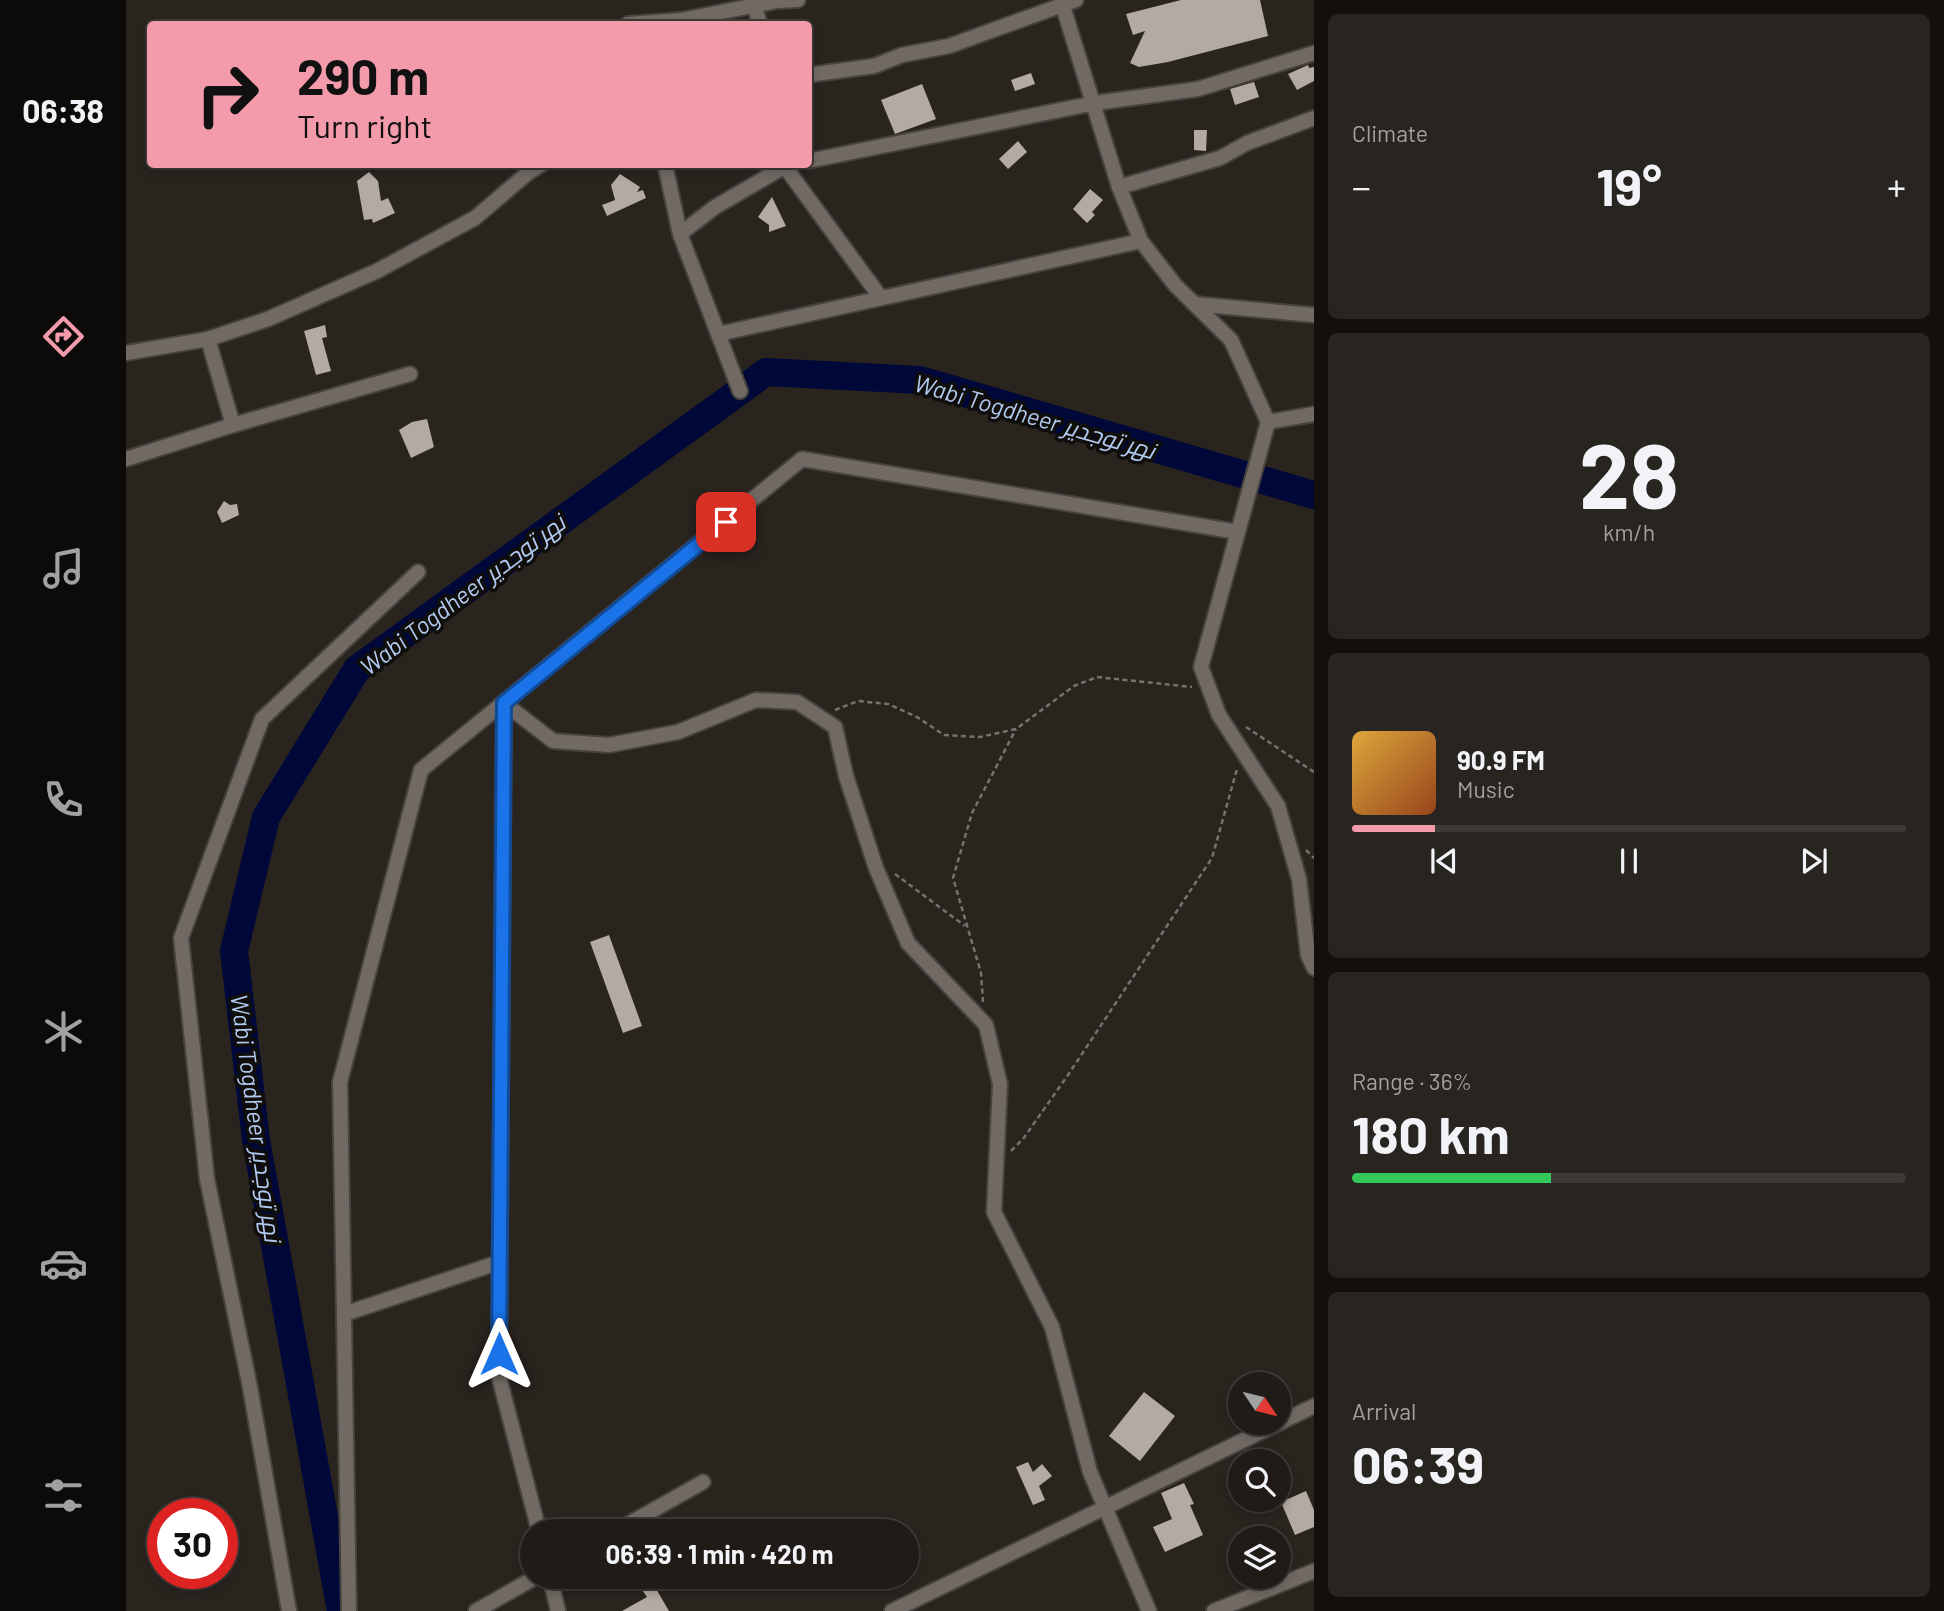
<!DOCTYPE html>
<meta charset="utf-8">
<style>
body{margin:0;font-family:Barlow,Cairo,sans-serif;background:#282420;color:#f1f3f6;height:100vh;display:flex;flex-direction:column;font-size:26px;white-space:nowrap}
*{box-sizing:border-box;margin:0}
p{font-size:23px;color:#a2a1a1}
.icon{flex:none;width:38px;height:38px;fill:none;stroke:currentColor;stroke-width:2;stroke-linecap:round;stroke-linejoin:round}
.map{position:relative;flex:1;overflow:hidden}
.side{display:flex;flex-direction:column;gap:14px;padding:14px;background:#120f0d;width:630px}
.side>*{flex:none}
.top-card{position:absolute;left:21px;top:21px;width:665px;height:147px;border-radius:7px;box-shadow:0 4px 10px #0003,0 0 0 2px #3d3936;background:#f39aab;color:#111;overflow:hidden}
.needle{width:46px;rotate:125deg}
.controls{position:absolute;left:1102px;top:1372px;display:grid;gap:14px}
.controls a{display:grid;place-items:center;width:63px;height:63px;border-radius:50%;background:#201b17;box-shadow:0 4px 10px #0003,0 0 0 2px #3d3936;font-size:35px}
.speed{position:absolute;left:21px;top:1498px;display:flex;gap:14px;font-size:35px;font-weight:700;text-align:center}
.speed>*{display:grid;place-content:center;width:91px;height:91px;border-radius:50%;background:#201b17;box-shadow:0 4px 10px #0003,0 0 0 2px #3d3936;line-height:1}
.speed .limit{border:10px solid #d22;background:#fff;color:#111}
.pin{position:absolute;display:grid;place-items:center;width:60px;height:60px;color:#fff;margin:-30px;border-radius:14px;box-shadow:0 4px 10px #0006}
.me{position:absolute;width:77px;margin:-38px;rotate:0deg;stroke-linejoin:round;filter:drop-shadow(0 0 5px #0008)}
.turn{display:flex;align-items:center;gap:24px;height:147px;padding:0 35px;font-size:32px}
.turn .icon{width:91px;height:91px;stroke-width:2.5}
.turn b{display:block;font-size:49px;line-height:60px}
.big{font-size:52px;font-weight:700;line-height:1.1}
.side .card{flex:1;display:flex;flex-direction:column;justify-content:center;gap:10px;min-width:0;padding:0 24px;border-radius:10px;background:#282420}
.side .dial{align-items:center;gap:0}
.dial b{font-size:91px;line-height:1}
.song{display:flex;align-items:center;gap:21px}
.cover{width:84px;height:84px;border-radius:10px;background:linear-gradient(135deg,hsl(40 70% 55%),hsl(20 70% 35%))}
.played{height:7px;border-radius:4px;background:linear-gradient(90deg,#f39aab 15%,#3d3936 15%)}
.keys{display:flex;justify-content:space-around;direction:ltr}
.heat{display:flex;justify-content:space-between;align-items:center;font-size:38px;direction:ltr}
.charge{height:10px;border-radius:5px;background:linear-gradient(90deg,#34c759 36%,#3d3936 0)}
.trip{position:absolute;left:394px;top:1519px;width:399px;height:70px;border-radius:35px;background:#201b17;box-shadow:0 4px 10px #0003,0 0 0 2px #3d3936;font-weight:700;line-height:70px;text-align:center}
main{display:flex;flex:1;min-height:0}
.dock{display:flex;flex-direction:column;width:126px;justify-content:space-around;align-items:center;background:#0d0b09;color:#a2a1a1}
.dock .icon{width:49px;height:49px}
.dock .on{color:#f39aab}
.dock b{font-size:32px;color:#f1f3f6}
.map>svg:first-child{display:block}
</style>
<main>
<nav class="dock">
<b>06:38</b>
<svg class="icon on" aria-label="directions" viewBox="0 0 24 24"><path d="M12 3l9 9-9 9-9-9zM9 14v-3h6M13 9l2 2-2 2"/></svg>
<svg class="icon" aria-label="music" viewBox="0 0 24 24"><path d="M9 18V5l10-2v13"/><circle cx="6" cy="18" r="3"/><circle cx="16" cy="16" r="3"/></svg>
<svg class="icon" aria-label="phone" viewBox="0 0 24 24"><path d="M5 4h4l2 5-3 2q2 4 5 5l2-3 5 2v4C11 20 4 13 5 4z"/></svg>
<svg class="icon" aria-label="climate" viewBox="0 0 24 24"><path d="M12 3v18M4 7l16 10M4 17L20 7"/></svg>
<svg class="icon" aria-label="car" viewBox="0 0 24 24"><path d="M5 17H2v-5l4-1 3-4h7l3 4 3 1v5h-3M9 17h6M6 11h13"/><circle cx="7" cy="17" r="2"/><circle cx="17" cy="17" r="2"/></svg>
<svg class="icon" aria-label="filters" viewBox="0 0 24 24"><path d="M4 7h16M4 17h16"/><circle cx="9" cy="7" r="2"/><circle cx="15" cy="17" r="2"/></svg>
</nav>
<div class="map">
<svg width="1188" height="1611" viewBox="0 0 1188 1611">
<rect width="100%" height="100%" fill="#2a241f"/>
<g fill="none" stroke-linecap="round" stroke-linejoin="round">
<!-- river -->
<polyline stroke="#000839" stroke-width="28" points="215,1611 130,1140 108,951 140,817 231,669 640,372 794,380 1188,495"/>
</g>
<!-- building -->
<g fill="#b2aaa3">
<polygon points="1055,0 1134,0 1142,36 1042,62 1013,67 1004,63 1019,31 1007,35 1000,14"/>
<polygon points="1182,65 1183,68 1188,67 1188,81 1171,90 1162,74"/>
<polygon points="905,73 909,84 889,91 885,80"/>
<polygon points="1128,82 1133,97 1109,105 1104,89"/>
<polygon points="796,84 810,119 769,134 755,100"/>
<polygon points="1068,130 1081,130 1080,151 1068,150"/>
<polygon points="892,141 901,152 882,169 873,159"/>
<polygon points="243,172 252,181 255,201 262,198 269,213 247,223 246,219 238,220 231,181"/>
<polygon points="494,174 514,187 511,192 517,190 520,198 481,216 476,205 489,200 485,185"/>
<polygon points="964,189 977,200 966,212 969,215 961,223 947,209"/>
<polygon points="646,197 660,226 643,232 643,225 632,217"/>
<polygon points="199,325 201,337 196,338 205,371 190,375 178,331"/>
<polygon points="301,419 308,447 285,458 273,430 286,422"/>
<polygon points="98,501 104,505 111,504 113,515 96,523 91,512"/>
<polygon points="483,935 516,1026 497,1033 464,942"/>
<polygon points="1018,1392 1049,1416 1014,1461 983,1436"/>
<polygon points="902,1462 907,1472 916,1464 926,1476 913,1486 919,1500 907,1505 890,1467"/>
<polygon points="1058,1483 1068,1504 1064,1505 1077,1535 1039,1552 1027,1527 1046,1519 1035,1493"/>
<polygon points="1180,1491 1188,1510 1188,1527 1169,1535 1155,1502"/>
<polygon points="522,1577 526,1577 532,1585 529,1587 543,1611 496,1611 521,1597 512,1584"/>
</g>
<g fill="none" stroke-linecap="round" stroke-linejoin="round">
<!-- minor casing -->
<g stroke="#47423d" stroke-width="18">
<g id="minor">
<polyline points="935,0 993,187 1015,241 1049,285 1105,340 1142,422"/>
<polyline points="628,5 634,24"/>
<polyline points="502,24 555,20 651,1 672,0"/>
<polyline points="682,75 748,66 776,55 823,46 950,0"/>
<polyline points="682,161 969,103 1072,89 1188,53"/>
<polyline points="539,164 554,234 614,391"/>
<polyline points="657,164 755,298"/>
<polyline points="993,187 1094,158 1121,143 1188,118"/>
<polyline points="554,234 589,207 663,164"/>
<polyline points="1069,304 1188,315"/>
<polyline points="592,334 1015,241"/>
<polyline points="0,353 82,339"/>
<polyline points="1142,422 1075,667 1093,715 1152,806 1173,879 1182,955 1188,968"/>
<polyline points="1142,422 1188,414"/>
<polyline points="107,425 284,374"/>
<polyline points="0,459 107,425 82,339 142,319 251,271 349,218 403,172 416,164"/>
<polyline points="378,703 427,741 483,745 552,732 630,700 671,702 709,727 720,776 750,868 782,943 860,1025 874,1084 868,1212 926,1327 964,1472 1023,1611"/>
<polyline points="378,703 373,1377 413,1531"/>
<polyline points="218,1314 374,1262"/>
<polyline points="490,1531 577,1482"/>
<polyline points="424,1577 432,1611"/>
<polyline points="163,1611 124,1387 81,1179 55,938 136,719 292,572"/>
<polyline points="223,1611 214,1082 295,770 676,459 1112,532"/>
<polyline points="350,1611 410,1577"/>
<polyline points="766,1611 1188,1406"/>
<polyline points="1088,1611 1188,1571"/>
</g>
</g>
<!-- path -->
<g stroke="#78726e" stroke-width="2.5" stroke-dasharray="5 3.5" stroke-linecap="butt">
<polyline points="709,710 732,701 762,704 791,717 818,735 854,737 890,729 948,686 971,677 1066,687"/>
<polyline points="1120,727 1188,772"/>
<polyline points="1180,850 1188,858"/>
<polyline points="769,874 839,926"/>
<polyline points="857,1002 855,973 827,878 846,813 890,729"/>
<polyline points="885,1151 897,1139 942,1075 1086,858 1111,769"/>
</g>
<!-- minor -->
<use href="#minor" stroke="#716a64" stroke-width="14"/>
</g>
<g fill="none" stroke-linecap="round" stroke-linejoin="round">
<!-- route casing -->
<g stroke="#114b97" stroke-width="18">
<polyline id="route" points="373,1354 378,703 600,522"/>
</g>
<!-- route -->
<use href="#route" stroke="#1a73e8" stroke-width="12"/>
</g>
<g text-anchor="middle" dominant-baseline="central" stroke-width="7" stroke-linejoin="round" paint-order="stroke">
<!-- water labels -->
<g font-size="24" font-style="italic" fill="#b1c9f0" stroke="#100e0b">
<text transform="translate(909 416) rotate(16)">Wabi Togdheer نهر توجدير</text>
<text transform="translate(336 594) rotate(-37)">Wabi Togdheer نهر توجدير</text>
<text transform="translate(131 1118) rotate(82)">Wabi Togdheer نهر توجدير</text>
</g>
</g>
</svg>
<div class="controls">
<a><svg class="needle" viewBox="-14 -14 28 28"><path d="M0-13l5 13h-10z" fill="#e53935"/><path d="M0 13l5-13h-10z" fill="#a2a1a1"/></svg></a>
<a><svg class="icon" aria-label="search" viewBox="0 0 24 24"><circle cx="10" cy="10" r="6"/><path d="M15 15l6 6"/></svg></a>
<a><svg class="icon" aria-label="layers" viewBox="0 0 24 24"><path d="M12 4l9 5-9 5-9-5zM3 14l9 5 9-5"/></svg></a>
</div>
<div class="speed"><div class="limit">30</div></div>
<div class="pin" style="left:600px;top:522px;background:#d93025"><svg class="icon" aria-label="arrive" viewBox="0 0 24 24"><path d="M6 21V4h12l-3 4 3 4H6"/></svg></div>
<svg class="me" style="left:373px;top:1354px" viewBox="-20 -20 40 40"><path d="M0-17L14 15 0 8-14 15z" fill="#1a73e8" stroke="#fff" stroke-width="4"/></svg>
<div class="trip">06:39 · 1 min · 420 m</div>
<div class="top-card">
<div class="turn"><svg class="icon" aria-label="right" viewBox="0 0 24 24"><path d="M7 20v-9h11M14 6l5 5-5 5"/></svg><div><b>290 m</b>Turn right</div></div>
</div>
</div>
<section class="side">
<div class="card"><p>Climate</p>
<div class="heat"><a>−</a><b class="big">19°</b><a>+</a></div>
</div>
<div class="card dial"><b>28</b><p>km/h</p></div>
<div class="card">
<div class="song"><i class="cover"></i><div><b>90.9 FM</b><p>Music</p></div></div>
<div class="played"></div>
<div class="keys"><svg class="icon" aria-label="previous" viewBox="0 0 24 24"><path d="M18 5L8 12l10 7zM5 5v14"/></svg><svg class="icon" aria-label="pause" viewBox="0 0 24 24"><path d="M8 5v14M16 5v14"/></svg><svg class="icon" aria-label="next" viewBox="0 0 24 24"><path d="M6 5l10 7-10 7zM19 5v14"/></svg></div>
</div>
<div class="card"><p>Range · 36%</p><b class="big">180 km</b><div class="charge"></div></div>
<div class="card"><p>Arrival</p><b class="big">06:39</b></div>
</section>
</main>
